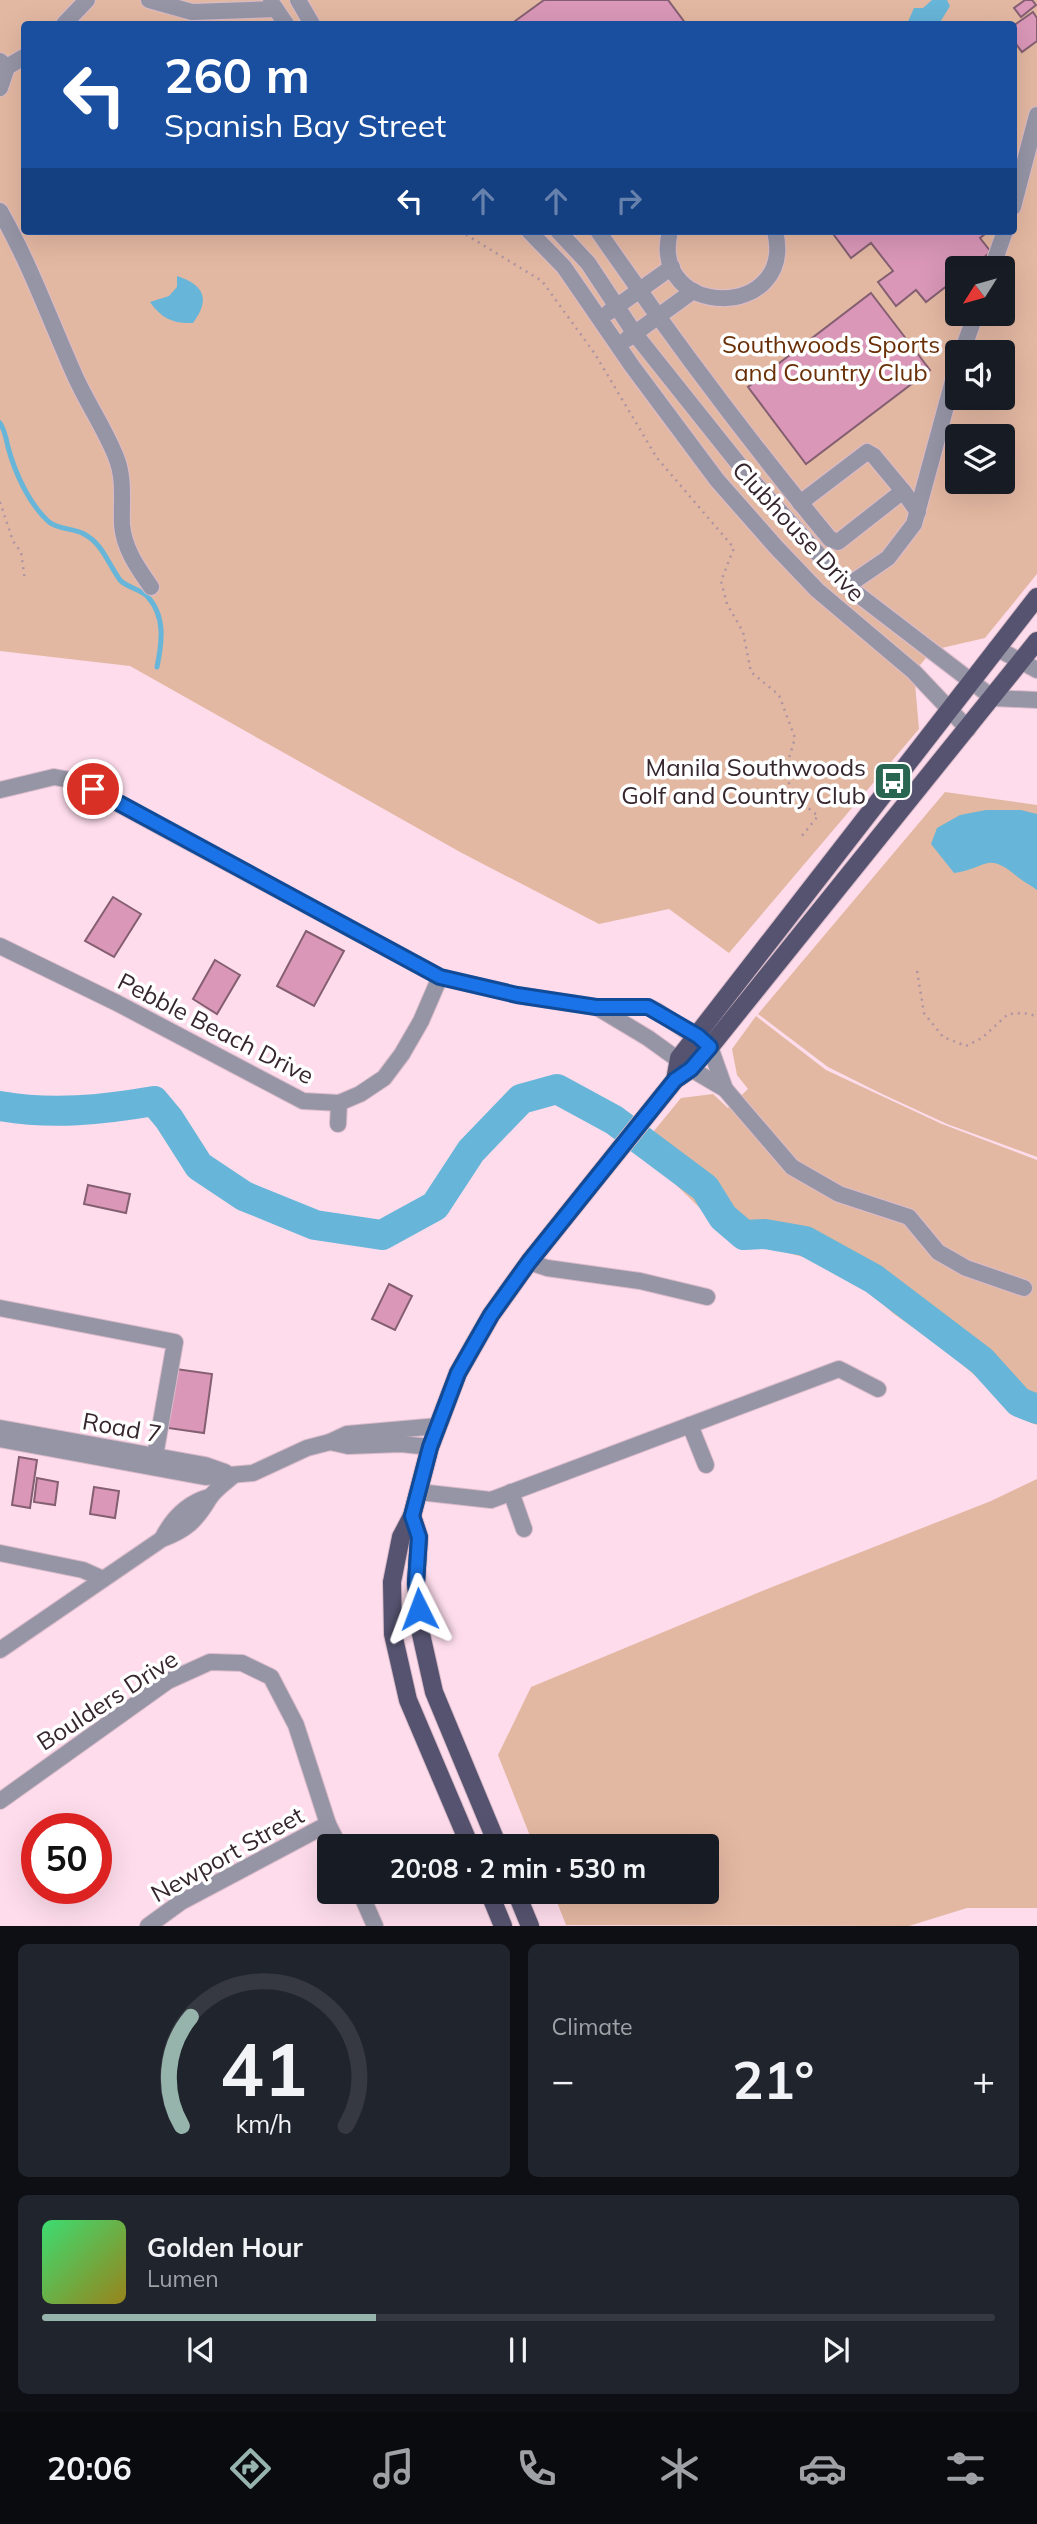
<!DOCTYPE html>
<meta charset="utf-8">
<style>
body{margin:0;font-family:Mulish,sans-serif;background:#20242c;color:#f1f3f6;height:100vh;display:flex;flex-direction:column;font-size:26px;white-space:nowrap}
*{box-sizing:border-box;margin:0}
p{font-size:23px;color:#9ea1a6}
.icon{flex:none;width:38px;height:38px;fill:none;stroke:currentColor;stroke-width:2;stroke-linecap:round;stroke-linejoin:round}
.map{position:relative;height:1926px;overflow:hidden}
.side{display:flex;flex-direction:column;gap:18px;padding:18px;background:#0d0f14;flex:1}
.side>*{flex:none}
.banner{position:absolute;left:21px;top:21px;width:996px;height:214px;border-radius:7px;box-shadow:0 7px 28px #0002;background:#1a4fa0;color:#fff;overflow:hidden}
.needle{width:46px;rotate:233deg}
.fabs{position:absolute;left:945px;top:256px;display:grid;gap:14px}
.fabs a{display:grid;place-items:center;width:70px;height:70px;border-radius:7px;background:#171b24;box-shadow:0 7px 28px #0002;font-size:35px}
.speed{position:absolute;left:21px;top:1813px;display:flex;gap:14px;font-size:35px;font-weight:700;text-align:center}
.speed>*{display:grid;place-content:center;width:91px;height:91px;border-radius:50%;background:#171b24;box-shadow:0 7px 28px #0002;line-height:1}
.speed .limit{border:10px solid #d22;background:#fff;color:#111}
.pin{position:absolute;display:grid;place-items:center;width:60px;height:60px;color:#fff;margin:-30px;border:4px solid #fff;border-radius:50%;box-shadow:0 2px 7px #0007}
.me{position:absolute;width:77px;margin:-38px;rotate:357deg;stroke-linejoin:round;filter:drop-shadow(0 0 5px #0008)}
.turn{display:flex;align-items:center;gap:24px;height:147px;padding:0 28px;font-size:32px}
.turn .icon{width:91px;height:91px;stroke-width:2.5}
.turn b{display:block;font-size:49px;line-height:60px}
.lanes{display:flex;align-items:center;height:66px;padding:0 28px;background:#0003;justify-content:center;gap:35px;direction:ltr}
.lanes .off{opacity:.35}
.big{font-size:52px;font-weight:700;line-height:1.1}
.side .tile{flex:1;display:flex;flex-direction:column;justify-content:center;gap:10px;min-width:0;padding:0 24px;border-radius:10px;background:#20242c}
.side .dial{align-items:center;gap:0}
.dial svg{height:182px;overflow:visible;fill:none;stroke:#363941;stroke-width:7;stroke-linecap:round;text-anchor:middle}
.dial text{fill:#f1f3f6;stroke:none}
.song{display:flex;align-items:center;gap:21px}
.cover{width:84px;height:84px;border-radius:10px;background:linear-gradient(135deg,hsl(140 70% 55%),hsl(50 70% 35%))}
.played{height:7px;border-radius:4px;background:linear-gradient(90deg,#97b4ac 35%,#363941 35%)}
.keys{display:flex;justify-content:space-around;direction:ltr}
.heat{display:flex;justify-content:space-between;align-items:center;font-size:38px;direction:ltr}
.side .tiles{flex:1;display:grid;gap:18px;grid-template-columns:1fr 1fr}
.tile:last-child{grid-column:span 2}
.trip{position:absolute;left:317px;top:1834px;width:402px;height:70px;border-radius:7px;background:#171b24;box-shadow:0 7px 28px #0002;font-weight:700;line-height:70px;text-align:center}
.menu{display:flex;height:112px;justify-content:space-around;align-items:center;background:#090b0e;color:#9ea1a6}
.menu .icon{width:49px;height:49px}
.menu .current{color:#97b4ac}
.menu b{font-size:32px;color:#f1f3f6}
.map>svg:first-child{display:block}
</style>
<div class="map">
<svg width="1037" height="1926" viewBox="0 0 1037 1926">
<rect width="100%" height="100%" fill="#fedcec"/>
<!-- green -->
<g fill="#e3b8a2" fill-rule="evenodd">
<path d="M0 0H1037V574L985 638 933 650 914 672 919 729 729 953 669 909 599 924 460 852 130 666 0 651ZM24 24H1013V231H24ZM957 268H1003V313H957ZM957 352H1003V397H957ZM957 436H1003V481H957Z"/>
<polygon points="945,792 1037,805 1037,1157 947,1124 880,1093 828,1067 758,1014"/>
<polygon points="756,1016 826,1070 942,1124 1037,1160 1037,1425 1019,1418 994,1392 949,1353 894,1314 854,1279 807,1258 769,1248 739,1246 639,1149 681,1098 713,1094 728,1108 748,1089 737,1075 732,1049"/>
<polygon points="1037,1479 1037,1908 967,1908 909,1926 566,1925 553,1892 707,1892 707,1846 534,1846 498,1755 531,1687 767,1589 991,1501"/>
</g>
<!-- water -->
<g fill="#67b5d8">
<polygon points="932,0 947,0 950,6 939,24 907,24 914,8 923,8"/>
<path d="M177 276C204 285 211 299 193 323 173 324 161 318 150 302L169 296 177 287Z"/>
<path d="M986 810H1021L1037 814V890C1031 885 1025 883 1019 878 986 850 989 868 954 873L931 844 937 828 960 815Z"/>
</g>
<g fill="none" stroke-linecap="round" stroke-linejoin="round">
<!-- stream -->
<path stroke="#67b5d8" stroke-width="5" d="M0 423C5 431 6 438 8 447 15 473 29 504 49 522 59 530 74 528 84 534 103 544 108 564 120 580 126 587 140 589 147 596 166 616 162 643 157 667"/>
<!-- river -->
<path stroke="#67b5d8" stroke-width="30" d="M0 1106C52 1115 102 1110 154 1101L169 1119 199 1166 244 1196 315 1225 382 1235 435 1206 471 1151 521 1099 557 1089 614 1120 705 1188 723 1217 744 1235 765 1234 805 1241 874 1279 982 1361 1019 1402 1037 1409"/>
</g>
<!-- building -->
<g fill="#da97b8" stroke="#845f71" stroke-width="2">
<polygon points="544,0 668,0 686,24 511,24"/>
<polygon points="1025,0 1032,0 1036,5 1021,17 1014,8"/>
<polygon points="1033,12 1037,18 1037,41 1022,52 1013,40 1013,26"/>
<polygon points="831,231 989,231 980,238 991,252 970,268 957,268 957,278 926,302 916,290 896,306 878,282 893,271 871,243 851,258"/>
<polygon points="871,293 930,370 806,464 748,387"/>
<polygon points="113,897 141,914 114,957 85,941"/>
<polygon points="306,931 344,951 314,1006 277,986"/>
<polygon points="215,960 240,975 217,1014 193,999"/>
<polygon points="88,1185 130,1194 126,1213 84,1204"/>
<polygon points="389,1284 412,1296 395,1330 372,1319"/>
<polygon points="176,1369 212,1374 204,1433 168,1428"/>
<polygon points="19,1457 37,1460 30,1508 12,1505"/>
<polygon points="37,1478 58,1482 55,1505 34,1502"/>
<polygon points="94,1487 119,1491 115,1518 90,1514"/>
</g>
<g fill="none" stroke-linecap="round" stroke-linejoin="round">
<!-- minor casing -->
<g stroke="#dabbca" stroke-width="18">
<g id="minor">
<polyline points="149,0 192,12 276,9"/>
<polyline points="298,0 312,24"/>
<polyline points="271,2 286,24"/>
<polyline points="64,24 87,0"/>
<polyline points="0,61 7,67 24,57"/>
<polyline points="0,88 7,67"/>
<polyline points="1013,207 1037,115"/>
<path d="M0 211C30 264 50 320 75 376 87 403 105 429 116 457 125 479 121 502 122 525 124 549 138 568 151 587"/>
<polyline points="529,231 564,267 632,366 717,480 776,547 817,590 914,672 968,729"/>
<polyline points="558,231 588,263 635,334 749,477 847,586 993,698 1037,700"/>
<path d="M598 231C671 337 748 440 830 539L838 542 903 491 918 512"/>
<path d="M670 231C648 320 797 321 775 231"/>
<polyline points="992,268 1005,231"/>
<polyline points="609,312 672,267"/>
<polyline points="627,339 693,291"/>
<polyline points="962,352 976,313"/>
<polyline points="800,503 867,452 874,456 903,491"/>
<polyline points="847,586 888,558 914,524 957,366"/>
<polyline points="996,648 1037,670"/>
<polyline points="0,790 54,777 76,781 440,977 517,995 596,1007 648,1007 657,1011 710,1047 725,1089 792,1167 839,1194 909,1217 938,1252 966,1268 1024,1288"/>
<polyline points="0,946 117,1003 303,1101 339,1103 360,1094 384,1078 402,1054 421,1021 440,977"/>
<polyline points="598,1008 648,1038 691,1069 725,1089"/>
<polyline points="338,1124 339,1103"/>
<polyline points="529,1262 547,1268 640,1281 707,1297"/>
<polyline points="0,1308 175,1342 155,1456"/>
<polyline points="690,1425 706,1465"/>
<polyline points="0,1428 205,1465 225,1472"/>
<polyline points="0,1439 205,1477 253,1473 307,1448 330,1442 347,1434 438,1426"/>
<polyline points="330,1442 348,1446 401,1444 430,1447"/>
<polyline points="419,1492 491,1500 839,1369 878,1389"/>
<polyline points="511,1492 524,1529"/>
<path d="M162 1539C172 1519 188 1503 209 1497"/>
<polyline points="0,1553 83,1570 103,1579"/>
<path d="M0 1650 162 1539C186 1530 196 1521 209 1499 214 1490 226 1482 234 1475"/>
<polyline points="0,1801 168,1681 210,1662 242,1663 271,1677 296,1725 328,1824 339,1846"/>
<polyline points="360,1892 375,1926"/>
<polyline points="148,1926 181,1902 328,1824"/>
</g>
</g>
<!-- major casing -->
<g stroke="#dabbca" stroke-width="20">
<g id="major">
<polyline points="675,1080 679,1058 1037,597"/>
<polyline points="412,1516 419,1537 416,1583 421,1634 434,1692 498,1846"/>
<polyline points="470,1846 408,1700 393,1634 392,1582 401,1537 412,1516 430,1447 458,1373 491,1315 529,1262 675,1080 691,1069 710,1047 1037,641"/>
<polyline points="489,1892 503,1926"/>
<polyline points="516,1892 530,1926"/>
</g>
</g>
<!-- path -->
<g stroke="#af94a1" stroke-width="2.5" stroke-dasharray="2 5" stroke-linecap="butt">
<polyline points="460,231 542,281 595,354 657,458 734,548 721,581 727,604 743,632 751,672 779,695 795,738 786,768 791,794 818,816 801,837"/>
<polyline points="0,502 13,541 21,552 25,581"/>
<polyline points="917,971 924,1013 943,1037 966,1046 982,1038 1008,1014 1024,1013 1037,1016"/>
</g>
<!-- minor -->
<use href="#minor" stroke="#9695a6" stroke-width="16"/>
<!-- major -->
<use href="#major" stroke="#55536f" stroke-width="18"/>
</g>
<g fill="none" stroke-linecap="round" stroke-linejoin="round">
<!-- route casing -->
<g stroke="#114b97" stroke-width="18">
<polyline id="route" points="93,789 440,977 517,995 596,1007 648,1007 698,1036 710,1047 691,1069 675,1080 529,1262 491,1315 458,1373 430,1447 412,1516 419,1537 416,1583 419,1609"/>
</g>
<!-- route -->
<use href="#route" stroke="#1a73e8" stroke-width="12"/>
</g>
<!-- icons -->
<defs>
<g id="bus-square" transform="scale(2.0125)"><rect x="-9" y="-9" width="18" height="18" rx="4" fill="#296651" stroke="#fff"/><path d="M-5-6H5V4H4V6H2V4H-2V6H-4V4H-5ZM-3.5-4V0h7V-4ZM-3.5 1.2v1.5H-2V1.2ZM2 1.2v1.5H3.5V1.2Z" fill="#fff"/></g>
</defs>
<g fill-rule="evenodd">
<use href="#bus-square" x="893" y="781"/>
</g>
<g text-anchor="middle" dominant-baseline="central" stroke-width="7" stroke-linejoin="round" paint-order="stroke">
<!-- park labels -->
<g font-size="24" fill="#6a2f07" stroke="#fff">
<text x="831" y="344">Southwoods Sports<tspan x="831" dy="28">and Country Club</tspan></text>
</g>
<!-- street labels -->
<g font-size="24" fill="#36262e" stroke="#fff">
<text transform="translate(799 531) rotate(47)">Clubhouse Drive</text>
<text transform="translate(216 1028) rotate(27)">Pebble Beach Drive</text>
<text transform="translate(122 1427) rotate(10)">Road 7</text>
<text transform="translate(107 1700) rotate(-33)">Boulders Drive</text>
<text transform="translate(227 1854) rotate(-29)">Newport Street</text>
</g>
<!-- poi labels -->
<g font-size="24" fill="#36262e" stroke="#fff" text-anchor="end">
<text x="866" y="767">Manila Southwoods<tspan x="866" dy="28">Golf and Country Club</tspan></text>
</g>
</g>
</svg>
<div class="fabs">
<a><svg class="needle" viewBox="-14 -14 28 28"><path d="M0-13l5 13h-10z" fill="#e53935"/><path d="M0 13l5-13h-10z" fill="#9ea1a6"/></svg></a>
<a><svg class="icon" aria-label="sound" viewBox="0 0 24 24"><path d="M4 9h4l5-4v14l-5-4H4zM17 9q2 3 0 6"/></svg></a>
<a><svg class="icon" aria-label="layers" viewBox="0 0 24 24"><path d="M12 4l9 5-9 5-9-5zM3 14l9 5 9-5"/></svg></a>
</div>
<div class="speed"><div class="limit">50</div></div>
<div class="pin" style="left:93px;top:789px;background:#d93025"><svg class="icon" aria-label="arrive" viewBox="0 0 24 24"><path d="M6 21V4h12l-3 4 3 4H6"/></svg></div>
<svg class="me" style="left:419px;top:1609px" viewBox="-20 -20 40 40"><path d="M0-17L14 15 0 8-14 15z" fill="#1a73e8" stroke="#fff" stroke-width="4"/></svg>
<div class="trip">20:08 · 2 min · 530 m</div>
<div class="banner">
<div class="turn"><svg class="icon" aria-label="left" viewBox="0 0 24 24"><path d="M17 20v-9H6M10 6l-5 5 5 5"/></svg><div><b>260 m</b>Spanish Bay Street</div></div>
<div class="lanes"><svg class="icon" aria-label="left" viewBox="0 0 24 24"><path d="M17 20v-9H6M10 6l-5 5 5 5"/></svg><svg class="icon off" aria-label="ahead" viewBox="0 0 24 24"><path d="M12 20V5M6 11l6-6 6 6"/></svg><svg class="icon off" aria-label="ahead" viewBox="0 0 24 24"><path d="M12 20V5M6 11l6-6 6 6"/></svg><svg class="icon off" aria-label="right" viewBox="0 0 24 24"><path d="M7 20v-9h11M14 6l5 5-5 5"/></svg></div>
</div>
</div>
<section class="side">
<div class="tiles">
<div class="tile dial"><svg viewBox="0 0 100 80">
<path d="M14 69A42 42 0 1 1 86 69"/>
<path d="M14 69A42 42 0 0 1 18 21" stroke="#97b4ac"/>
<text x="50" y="56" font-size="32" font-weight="700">41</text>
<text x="50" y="72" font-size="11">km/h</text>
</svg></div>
<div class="tile"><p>Climate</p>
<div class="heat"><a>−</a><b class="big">21°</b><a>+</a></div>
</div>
<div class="tile">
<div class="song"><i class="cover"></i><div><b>Golden Hour</b><p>Lumen</p></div></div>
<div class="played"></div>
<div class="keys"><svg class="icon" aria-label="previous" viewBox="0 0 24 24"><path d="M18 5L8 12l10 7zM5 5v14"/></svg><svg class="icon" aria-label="pause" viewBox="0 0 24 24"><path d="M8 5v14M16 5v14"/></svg><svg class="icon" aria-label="next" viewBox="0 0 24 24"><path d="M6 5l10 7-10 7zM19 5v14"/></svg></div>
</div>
</div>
</section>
<nav class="menu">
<b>20:06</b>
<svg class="icon current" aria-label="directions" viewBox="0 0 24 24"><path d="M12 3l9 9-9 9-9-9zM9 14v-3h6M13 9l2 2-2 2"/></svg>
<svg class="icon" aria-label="music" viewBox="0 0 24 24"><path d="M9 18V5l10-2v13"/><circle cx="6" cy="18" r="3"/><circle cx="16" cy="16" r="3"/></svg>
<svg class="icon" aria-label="phone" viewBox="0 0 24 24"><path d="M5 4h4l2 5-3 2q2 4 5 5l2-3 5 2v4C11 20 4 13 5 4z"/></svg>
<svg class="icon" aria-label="climate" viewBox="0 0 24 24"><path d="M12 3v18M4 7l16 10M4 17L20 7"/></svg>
<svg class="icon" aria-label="car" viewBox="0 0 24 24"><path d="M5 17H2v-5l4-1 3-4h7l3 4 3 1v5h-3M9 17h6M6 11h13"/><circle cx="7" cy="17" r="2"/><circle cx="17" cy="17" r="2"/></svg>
<svg class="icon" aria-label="filters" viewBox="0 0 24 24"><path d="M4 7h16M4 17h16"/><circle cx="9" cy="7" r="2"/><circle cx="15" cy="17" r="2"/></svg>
</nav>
